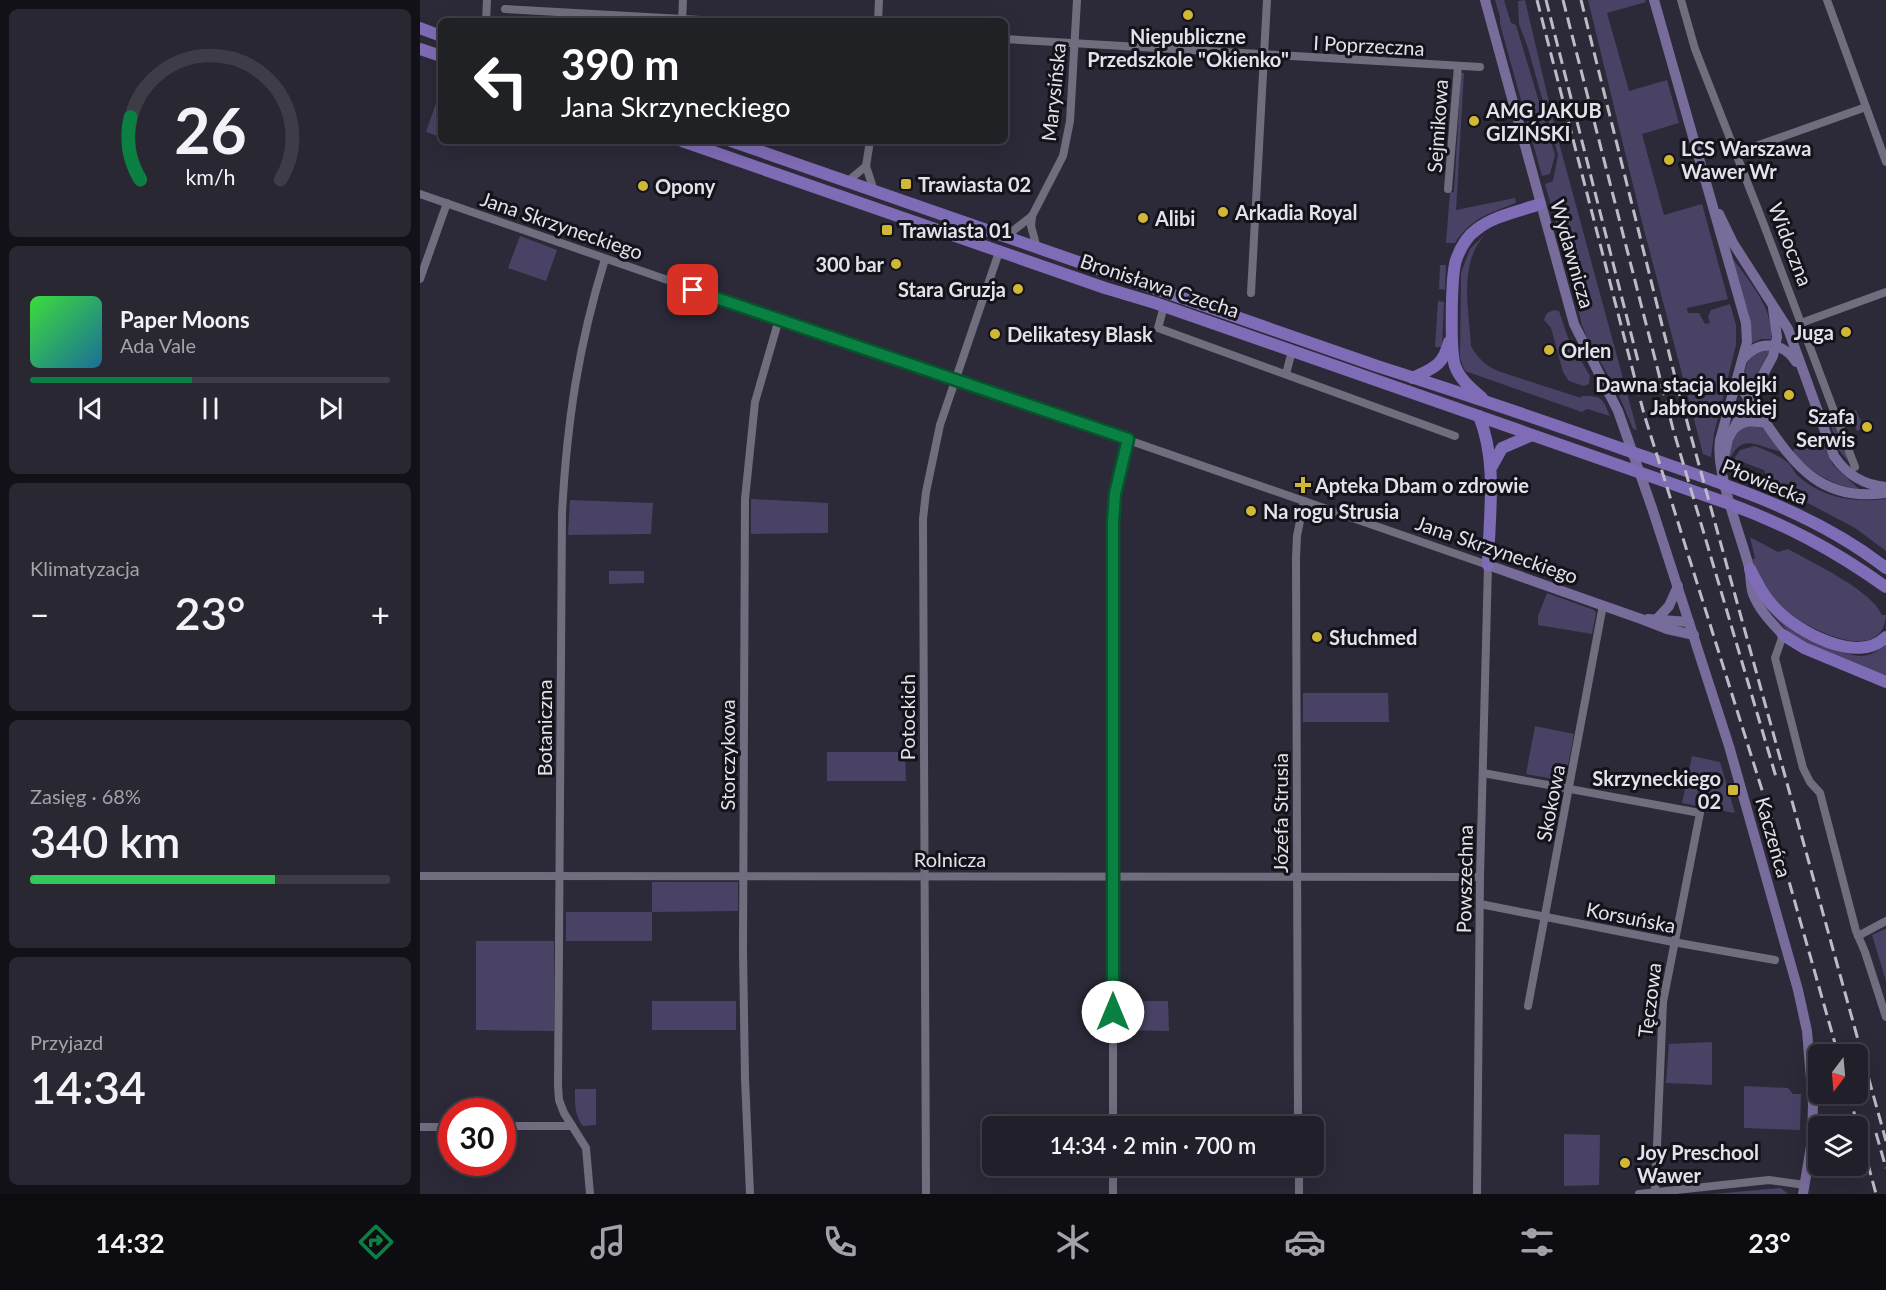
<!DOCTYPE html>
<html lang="pl">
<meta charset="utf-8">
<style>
body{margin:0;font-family:Lato,sans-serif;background:#292732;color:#f1f3f6;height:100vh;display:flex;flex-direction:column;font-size:22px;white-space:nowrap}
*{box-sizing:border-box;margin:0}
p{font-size:20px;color:#a2a2a8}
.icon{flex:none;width:33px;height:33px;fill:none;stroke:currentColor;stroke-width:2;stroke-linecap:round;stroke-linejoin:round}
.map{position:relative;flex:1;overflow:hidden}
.details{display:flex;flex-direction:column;gap:9px;padding:9px;background:#121117;width:420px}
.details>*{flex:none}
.hud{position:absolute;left:18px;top:18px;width:570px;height:126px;border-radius:9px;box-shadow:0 6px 24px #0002,0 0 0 2px #3e3d47;background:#202124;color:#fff;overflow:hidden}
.needle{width:39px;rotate:196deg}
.tools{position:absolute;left:1388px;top:1044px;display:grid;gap:12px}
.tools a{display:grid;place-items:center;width:60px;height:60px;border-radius:9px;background:#211f2a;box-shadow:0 6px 24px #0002,0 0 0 2px #3e3d47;font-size:30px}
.speed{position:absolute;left:18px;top:1098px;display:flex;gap:12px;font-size:30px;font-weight:700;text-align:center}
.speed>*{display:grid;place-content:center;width:78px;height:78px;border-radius:50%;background:#211f2a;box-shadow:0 6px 24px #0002,0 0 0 2px #3e3d47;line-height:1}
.speed .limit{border:9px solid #d22;background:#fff;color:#111}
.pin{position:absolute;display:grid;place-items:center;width:51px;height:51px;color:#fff;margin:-26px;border-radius:12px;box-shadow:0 3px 9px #0006}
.me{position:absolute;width:66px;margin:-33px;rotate:0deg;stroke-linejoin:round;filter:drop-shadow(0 0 4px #0008)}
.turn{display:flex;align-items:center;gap:21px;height:126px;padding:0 24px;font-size:27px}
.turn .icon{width:78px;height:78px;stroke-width:2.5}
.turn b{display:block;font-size:42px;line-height:51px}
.big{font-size:45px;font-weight:600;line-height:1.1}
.details .tile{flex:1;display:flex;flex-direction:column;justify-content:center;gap:9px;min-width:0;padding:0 21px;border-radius:9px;background:#292732}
.details .dial{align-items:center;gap:0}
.dial svg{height:156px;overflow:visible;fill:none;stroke:#3e3d47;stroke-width:7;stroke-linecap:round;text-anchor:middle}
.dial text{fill:#f1f3f6;stroke:none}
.song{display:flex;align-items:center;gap:18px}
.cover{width:72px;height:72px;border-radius:9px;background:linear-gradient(135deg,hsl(120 70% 55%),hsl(200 70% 35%))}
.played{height:6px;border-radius:3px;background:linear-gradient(90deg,#0b8043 45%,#3e3d47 45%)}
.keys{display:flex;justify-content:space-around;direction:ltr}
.heat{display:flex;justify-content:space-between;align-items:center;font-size:33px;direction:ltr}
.charge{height:9px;border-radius:4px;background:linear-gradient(90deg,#34c759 68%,#3e3d47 0)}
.trip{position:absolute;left:562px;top:1116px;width:342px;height:60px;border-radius:9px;background:#211f2a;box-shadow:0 6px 24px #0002,0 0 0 2px #3e3d47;font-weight:600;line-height:60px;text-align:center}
.tab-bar{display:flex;height:96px;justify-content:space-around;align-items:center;background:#0d0c11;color:#a2a2a8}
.tab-bar .icon{width:42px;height:42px}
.tab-bar .on{color:#0b8043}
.tab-bar b{font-size:27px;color:#f1f3f6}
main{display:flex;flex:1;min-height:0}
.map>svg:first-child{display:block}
</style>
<main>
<section class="details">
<div class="tile dial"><svg viewBox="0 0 100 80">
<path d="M14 69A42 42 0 1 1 86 69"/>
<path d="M14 69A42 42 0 0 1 9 37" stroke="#0b8043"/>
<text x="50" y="56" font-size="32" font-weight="700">26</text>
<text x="50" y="72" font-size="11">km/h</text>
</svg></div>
<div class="tile">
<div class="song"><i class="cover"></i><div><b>Paper Moons</b><p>Ada Vale</p></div></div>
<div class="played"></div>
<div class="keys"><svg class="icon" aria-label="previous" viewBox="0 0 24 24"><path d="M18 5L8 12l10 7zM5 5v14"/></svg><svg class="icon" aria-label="pause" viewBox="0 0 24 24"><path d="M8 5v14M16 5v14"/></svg><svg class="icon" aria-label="next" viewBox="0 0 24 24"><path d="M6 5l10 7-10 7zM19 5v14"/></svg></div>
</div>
<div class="tile"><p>Klimatyzacja</p>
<div class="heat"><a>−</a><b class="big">23°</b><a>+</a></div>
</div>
<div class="tile"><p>Zasięg · 68%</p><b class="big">340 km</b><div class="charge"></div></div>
<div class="tile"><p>Przyjazd</p><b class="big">14:34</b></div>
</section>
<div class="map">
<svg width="1466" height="1194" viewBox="0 0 1466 1194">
<rect width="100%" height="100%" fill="#2c2938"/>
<!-- green -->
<g fill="#494264">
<polygon points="1075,0 1084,0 1091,23 1096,25 1135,155 1130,174 1122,176 1080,24 1080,17"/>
<polygon points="1105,0 1135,128 1217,430 1213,429 1198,393 1167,338 1162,325 1137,226 1125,184 1133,181 1138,155 1108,48 1099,24 1098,1"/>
<polygon points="1168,0 1225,0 1226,2 1187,13 1209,91 1247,80 1259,123 1222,134 1244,215 1282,204 1308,299 1267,308 1268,313 1279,313 1285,324 1290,323 1288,316 1291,310 1310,304 1316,325 1316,345 1294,434 1291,457 1283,454 1222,222"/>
<path d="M1041 73H1044L1036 210 1095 198 1096 203C1070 213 1051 218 1035 243H1026L1030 192H1034Z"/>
<polygon points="21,89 21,137 6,132"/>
<path d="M1065 234C1038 265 1049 308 1051 346 1058 359 1067 367 1081 372L1161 398V396C1182 396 1182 397 1190 416L1167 409 1162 412 1045 371 1040 358 1041 273 1050 249Z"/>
<polygon points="100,236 137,250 126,281 88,268"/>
<path d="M1308 252C1326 278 1354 306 1351 339H1341L1332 343 1328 311Z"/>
<polygon points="1020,265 1026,265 1025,290 1019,289"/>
<polygon points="1018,301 1024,302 1022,347 1015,347"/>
<polygon points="1134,310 1139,311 1148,338 1170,376 1169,384 1164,386 1149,381 1143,372 1131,328 1124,320 1127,313"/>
<path d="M1338 350H1350L1328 391C1324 371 1322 365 1338 350Z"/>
<polygon points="1436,410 1444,428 1437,431 1429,413"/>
<path d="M1331 425 1344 429 1360 451C1338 447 1321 431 1309 461H1307C1312 444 1312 429 1331 425Z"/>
<polygon points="1413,425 1415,426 1431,465 1419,450 1411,426"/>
<path d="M1398 443 1403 444 1413 465 1439 489C1411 486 1393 472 1373 454L1374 449Z"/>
<path d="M1335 446C1348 451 1358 455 1367 462 1372 466 1373 471 1378 476 1403 498 1434 503 1466 499V551L1435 528 1350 483 1344 470 1314 459 1320 450Z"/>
<polygon points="331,499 408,503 408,533 331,534"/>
<polygon points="150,500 233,503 231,534 148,535"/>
<path d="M1330 537 1358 552 1368 549C1393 563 1451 590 1462 615H1466C1462 670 1378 624 1357 604 1346 593 1337 574 1332 560L1335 558Z"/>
<polygon points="189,571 224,571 224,583 189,584"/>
<polygon points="1127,593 1174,610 1176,613 1172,634 1118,625 1118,616"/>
<path d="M1343 603C1370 621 1407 654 1441 656 1449 656 1459 651 1466 645V676L1398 649 1371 635Z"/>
<polygon points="883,693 968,693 969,722 883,722"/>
<polygon points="1115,726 1154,734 1145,781 1106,774"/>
<polygon points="407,752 485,752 486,781 407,781"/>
<polygon points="1272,756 1300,762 1315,813 1262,803"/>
<polygon points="232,882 318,882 318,911 232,912 232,941 146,941 146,912 232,912"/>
<polygon points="1465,929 1466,931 1466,981 1452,935"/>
<polygon points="56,941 134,941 134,1031 56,1030"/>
<rect x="232" y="1001" width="84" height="29"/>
<polygon points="700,1001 748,1001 749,1031 700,1030"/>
<polygon points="1292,1042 1292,1085 1246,1083 1249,1044"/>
<polygon points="1324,1086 1368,1088 1373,1094 1381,1094 1380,1130 1324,1128"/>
<path d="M155 1089H176V1125L163 1126C154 1115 155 1103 155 1089Z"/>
<polygon points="1144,1134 1180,1135 1179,1185 1144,1186"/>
<polygon points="1361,1188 1368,1194 1293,1194"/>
</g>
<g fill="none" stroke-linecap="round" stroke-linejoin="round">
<!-- street -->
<g stroke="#706d7f" stroke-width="8">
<polyline points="1261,0 1275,49 1344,225 1435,467"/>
<polyline points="1407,0 1466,162"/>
<polyline points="85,9 299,21"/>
<polyline points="66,21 67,0"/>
<polyline points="262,21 263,0"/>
<polyline points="458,21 459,0"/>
<polyline points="585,39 1060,67"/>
<polyline points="450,141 446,166 454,191"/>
<polyline points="1316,153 1446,107"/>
<polyline points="427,182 446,166"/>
<polyline points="1028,189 1038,66"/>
<polyline points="0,194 1068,565 1060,877 1057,1194"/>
<polyline points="612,216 611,226 617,248"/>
<polyline points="585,237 612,216 643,156 650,121 657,0"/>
<polyline points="0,279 27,203"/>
<polyline points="831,293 847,0"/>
<polyline points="744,306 738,328 1035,436"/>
<polyline points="1381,323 1466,292"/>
<polyline points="866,374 872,351"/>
<polyline points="1363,635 1355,658 1383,768 1390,782 1400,793 1436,931 1445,952 1466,1017"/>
<polyline points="1063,773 1280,813 1243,1002 1235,1193"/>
<polyline points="0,876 1060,877"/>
<polyline points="1060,904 1253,942 1355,960"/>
<polyline points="1438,936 1466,921"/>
<polyline points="1108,1006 1183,605"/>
<polyline points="82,1126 152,1126"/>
<polyline points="693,1126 693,522 695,494 708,439"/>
<polyline points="878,1126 876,558 877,536 884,501"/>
<polyline points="0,1127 32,1127"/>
<polyline points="693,1166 693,1194"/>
<polyline points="879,1166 879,1194"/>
<path d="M170 1194 166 1148 144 1113 139 1100 138 1086 142 513C147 422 158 347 185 259"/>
<polyline points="330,1194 325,1078 323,951 325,499 335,402 359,319"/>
<polyline points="506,1194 503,519 506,492 520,425 579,252"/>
<polyline points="1219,1194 1349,1180 1385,1185"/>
</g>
<!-- secondary -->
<g stroke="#786c9b" stroke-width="10">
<polyline points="1065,0 1154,324 1198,411 1232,508 1309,746 1378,990 1387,1031 1393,1104 1392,1140 1383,1194"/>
<path d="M1234 0 1326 323 1327 342 1300 440C1295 473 1320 532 1329 567 1331 575 1330 586 1333 594 1339 610 1352 623 1363 635"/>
<path d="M1299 214 1313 243 1368 329 1414 456C1427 475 1443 485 1466 487"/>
<path d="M1323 359C1338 339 1364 342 1376 362"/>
<path d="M1320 374C1320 392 1333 405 1343 419 1376 467 1402 502 1466 493"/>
<path d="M1314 429C1324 419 1333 421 1345 423"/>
<polyline points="1304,457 1308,439 1353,356 1357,337 1353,308"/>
<polyline points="1068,565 1224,620 1247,629 1274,635"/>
<polyline points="1228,619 1269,622"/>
<polyline points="1237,619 1249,606 1258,586"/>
</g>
<!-- primary -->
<g stroke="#7f6cb6" stroke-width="12">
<polyline points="0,28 21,36"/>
<polyline points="0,49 21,56"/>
<path d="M262 141 685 288 735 303 1307 503C1367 525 1414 550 1466 587"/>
<path d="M311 141 957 366C1045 394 1133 424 1220 455 1306 485 1393 511 1466 568"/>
<path d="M993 378C1013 368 1023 366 1029 342"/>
<path d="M1062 398C1052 389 1040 380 1035 366 1030 351 1031 276 1036 260 1040 249 1046 237 1056 230 1073 216 1100 211 1120 204"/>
<path d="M1059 416C1078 463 1069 515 1068 565"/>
<polyline points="1072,466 1082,448 1112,435"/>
<path d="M1330 569C1337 583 1344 597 1355 608 1377 632 1438 665 1466 637"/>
<polyline points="1363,635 1384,648 1466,682"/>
</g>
<!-- rail -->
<g stroke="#bdbbc6" stroke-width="3" stroke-dasharray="12 6" stroke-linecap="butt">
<polyline points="1117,0 1224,414 1353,825 1418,1054"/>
<polyline points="1126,0 1219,365"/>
<polyline points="1143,0 1253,429 1356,777"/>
<polyline points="1161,0 1258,389 1466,1141"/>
<polyline points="1429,1094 1456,1194"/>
<polyline points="1456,1133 1466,1168"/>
</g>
</g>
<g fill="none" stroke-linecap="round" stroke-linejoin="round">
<!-- route casing -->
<g stroke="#07532c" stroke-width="15">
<polyline id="route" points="273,290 708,439 695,494 693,522 693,1012"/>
</g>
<!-- route -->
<use href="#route" stroke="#0b8043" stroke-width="10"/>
</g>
<!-- markers -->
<g fill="#d0b736" stroke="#14131a" stroke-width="2">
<circle cx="768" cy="15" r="6"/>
<circle cx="1054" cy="121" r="6"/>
<circle cx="1249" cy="160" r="6"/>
<rect x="480" y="178" width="12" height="12" rx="3"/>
<circle cx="223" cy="186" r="6"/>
<circle cx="803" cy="212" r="6"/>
<circle cx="723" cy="218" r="6"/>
<rect x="461" y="224" width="12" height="12" rx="3"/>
<circle cx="476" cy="264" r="6"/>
<circle cx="598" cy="289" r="6"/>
<circle cx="1426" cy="332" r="6"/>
<circle cx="575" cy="334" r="6"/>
<circle cx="1129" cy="350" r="6"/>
<circle cx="1369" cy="395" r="6"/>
<circle cx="1447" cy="427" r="6"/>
<path d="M880 476h6v6h6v6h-6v6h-6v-6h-6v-6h6z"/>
<circle cx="831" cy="511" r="6"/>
<circle cx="897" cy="637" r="6"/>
<rect x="1307" y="784" width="12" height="12" rx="3"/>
<circle cx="1205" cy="1163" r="6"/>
</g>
<g text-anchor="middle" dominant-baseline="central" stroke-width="6" stroke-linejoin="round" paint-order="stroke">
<!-- poi labels -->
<g font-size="20" font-weight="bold" fill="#e3e1ec" stroke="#14131a" text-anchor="start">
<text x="768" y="36" text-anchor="middle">Niepubliczne<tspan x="768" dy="23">Przedszkole "Okienko"</tspan></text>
<text x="1066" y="110">AMG JAKUB<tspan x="1066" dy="23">GIZIŃSKI</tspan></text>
<text x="1261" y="148">LCS Warszawa<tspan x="1261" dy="23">Wawer Wr</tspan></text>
<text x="498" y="184">Trawiasta 02</text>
<text x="235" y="186">Opony</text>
<text x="815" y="212">Arkadia Royal</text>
<text x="735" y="218">Alibi</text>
<text x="479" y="230">Trawiasta 01</text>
<text x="464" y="264" text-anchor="end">300 bar</text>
<text x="586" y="289" text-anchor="end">Stara Gruzja</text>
<text x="1414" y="332" text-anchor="end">Juga</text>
<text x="587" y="334">Delikatesy Blask</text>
<text x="1141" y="350">Orlen</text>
<text x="1357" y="384" text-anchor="end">Dawna stacja kolejki<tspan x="1357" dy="23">Jabłonowskiej</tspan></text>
<text x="1435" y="416" text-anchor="end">Szafa<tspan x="1435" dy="23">Serwis</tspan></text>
<text x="895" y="485">Apteka Dbam o zdrowie</text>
<text x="843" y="511">Na rogu Strusia</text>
<text x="909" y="637">Słuchmed</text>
<text x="1301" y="778" text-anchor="end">Skrzyneckiego<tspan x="1301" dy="23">02</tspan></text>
<text x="1217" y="1152">Joy Preschool<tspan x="1217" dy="23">Wawer</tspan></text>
</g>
<!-- street labels -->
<g font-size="20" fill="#e3e1ec" stroke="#14131a">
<text transform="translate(949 45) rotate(3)">I Poprzeczna</text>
<text transform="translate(633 92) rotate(-84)">Marysińska</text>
<text transform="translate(1017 126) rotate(-86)">Sejmikowa</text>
<text transform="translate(142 225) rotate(19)">Jana Skrzyneckiego</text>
<text transform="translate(1371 244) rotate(69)">Widoczna</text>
<text transform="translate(1153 254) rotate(74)">Wydawnicza</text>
<text transform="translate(740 285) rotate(18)">Bronisława Czecha</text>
<text transform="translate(1345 481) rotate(22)">Płowiecka</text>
<text transform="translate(1077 549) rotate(19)">Jana Skrzyneckiego</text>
<text transform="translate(487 717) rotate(-90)">Potockich</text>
<text transform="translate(124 728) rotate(-90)">Botaniczna</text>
<text transform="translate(307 755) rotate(-90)">Storczykowa</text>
<text transform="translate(1130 803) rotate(-79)">Skokowa</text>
<text transform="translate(860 813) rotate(-90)">Józefa Strusia</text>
<text transform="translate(1354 837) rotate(74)">Kaczeńca</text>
<text x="530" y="859">Rolnicza</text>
<text transform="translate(1044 879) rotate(-89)">Powszechna</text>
<text transform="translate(1211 917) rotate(11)">Korsuńska</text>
<text transform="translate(1229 1000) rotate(-83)">Tęczowa</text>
</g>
</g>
</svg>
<div class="tools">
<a><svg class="needle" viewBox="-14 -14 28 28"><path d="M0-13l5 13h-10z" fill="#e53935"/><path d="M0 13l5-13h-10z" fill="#a2a2a8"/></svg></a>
<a><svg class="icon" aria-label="layers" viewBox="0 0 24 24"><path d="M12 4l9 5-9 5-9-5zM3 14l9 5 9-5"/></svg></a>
</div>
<div class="speed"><div class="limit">30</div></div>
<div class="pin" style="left:273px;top:290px;background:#d93025"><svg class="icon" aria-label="arrive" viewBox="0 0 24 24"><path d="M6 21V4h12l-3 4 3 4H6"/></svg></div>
<svg class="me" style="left:693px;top:1012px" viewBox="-20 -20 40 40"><circle r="19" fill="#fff"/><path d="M0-13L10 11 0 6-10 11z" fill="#0b8043"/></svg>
<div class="trip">14:34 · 2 min · 700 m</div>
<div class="hud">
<div class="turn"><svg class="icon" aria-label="left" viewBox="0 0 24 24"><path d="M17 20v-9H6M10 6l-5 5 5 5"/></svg><div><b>390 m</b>Jana Skrzyneckiego</div></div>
</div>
</div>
</main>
<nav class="tab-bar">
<b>14:32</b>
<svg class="icon on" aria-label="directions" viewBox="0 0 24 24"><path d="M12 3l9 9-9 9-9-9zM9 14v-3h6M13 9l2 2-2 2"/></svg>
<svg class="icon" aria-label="music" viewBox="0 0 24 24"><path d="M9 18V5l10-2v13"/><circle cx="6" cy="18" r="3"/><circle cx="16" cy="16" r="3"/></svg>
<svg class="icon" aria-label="phone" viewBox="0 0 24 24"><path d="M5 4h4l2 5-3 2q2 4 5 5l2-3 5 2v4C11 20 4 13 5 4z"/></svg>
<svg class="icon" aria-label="climate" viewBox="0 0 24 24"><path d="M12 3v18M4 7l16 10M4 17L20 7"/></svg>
<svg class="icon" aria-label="car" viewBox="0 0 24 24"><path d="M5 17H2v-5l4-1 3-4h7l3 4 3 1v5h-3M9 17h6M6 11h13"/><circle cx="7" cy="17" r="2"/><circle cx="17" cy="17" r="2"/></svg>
<svg class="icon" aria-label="filters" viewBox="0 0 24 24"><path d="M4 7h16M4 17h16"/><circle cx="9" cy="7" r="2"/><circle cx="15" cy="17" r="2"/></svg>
<b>23°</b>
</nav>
